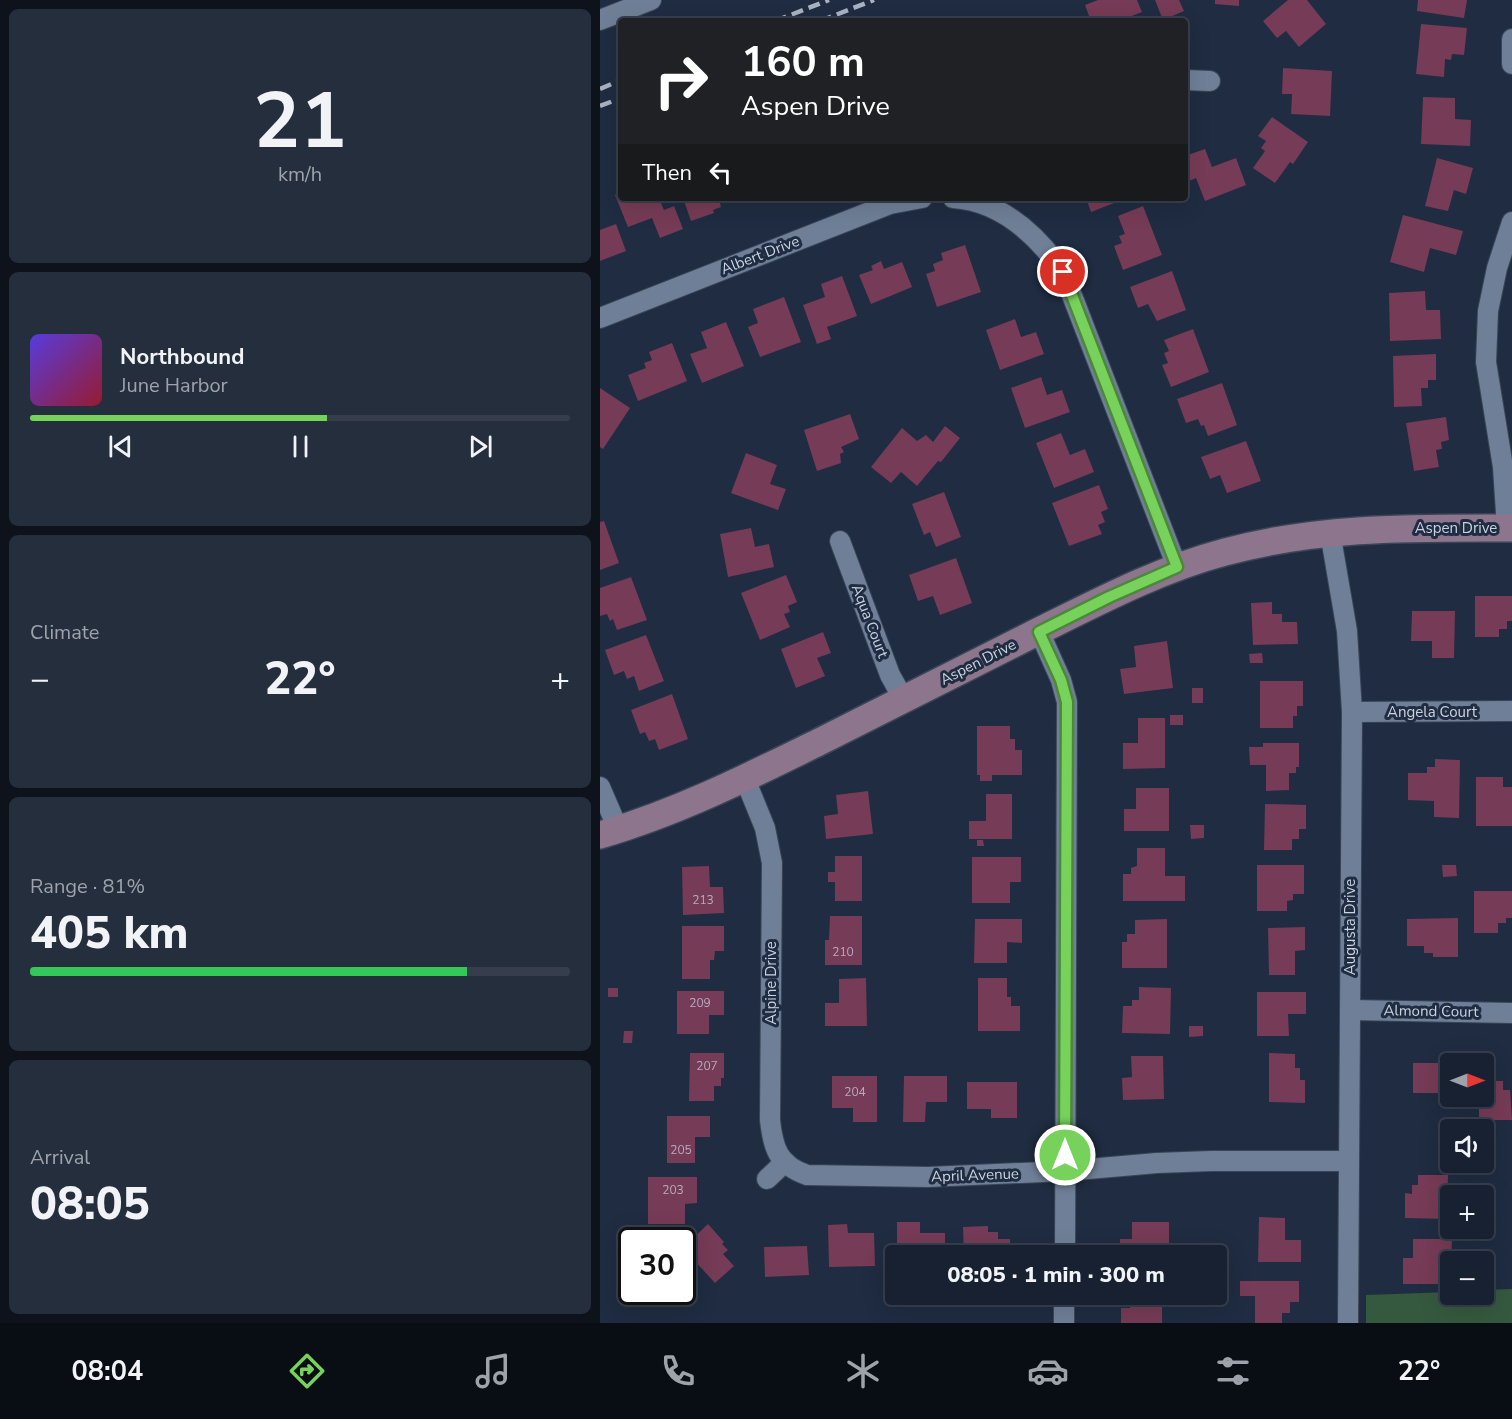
<!DOCTYPE html>
<meta charset="utf-8">
<style>
body{margin:0;font-family:"Nunito Sans",sans-serif;background:#242e3d;color:#f1f3f6;height:100vh;display:flex;flex-direction:column;font-size:22px;white-space:nowrap}
*{box-sizing:border-box;margin:0}
p{font-size:20px;color:#9ea3ab}
.icon{flex:none;width:33px;height:33px;fill:none;stroke:currentColor;stroke-width:2;stroke-linecap:round;stroke-linejoin:round}
.map{position:relative;flex:1;overflow:hidden}
.details{display:flex;flex-direction:column;gap:9px;padding:9px;background:#0d121b;width:600px}
.details>*{flex:none}
.hud{position:absolute;left:18px;top:18px;width:570px;height:183px;border-radius:6px;box-shadow:0 6px 24px #0002,0 0 0 2px #363e4d;background:#202124;color:#fff;overflow:hidden}
.needle{width:39px;rotate:90deg}
.buttons{position:absolute;left:840px;top:1053px;display:grid;gap:12px}
.buttons a{display:grid;place-items:center;width:54px;height:54px;border-radius:6px;background:#172131;box-shadow:0 6px 24px #0002,0 0 0 2px #363e4d;font-size:30px}
.speed{position:absolute;left:18px;top:1227px;display:flex;gap:12px;font-size:30px;font-weight:700;text-align:center}
.speed>*{display:grid;place-content:center;width:78px;height:78px;border-radius:50%;background:#172131;box-shadow:0 6px 24px #0002,0 0 0 2px #363e4d;line-height:1}
.speed .limit{border:3px solid #111;border-radius:9px;background:#fff;color:#111}
.pin{position:absolute;display:grid;place-items:center;width:51px;height:51px;color:#fff;margin:-26px;border:3px solid #fff;border-radius:50%;box-shadow:0 2px 6px #0007}
.me{position:absolute;width:66px;margin:-33px;rotate:0deg;stroke-linejoin:round;filter:drop-shadow(0 0 4px #0008)}
.turn{display:flex;align-items:center;gap:21px;height:126px;padding:0 24px;font-size:27px}
.turn .icon{width:78px;height:78px;stroke-width:2.5}
.turn b{display:block;font-size:42px;line-height:51px}
.then{display:flex;align-items:center;height:57px;padding:0 24px;background:#0003;gap:12px;font-size:22px}
.big{font-size:45px;font-weight:800;line-height:1.1}
.details .card{flex:1;display:flex;flex-direction:column;justify-content:center;gap:9px;min-width:0;padding:0 21px;border-radius:9px;background:#242e3d}
.details .dial{align-items:center;gap:0}
.dial b{font-size:78px;line-height:1}
.song{display:flex;align-items:center;gap:18px}
.cover{width:72px;height:72px;border-radius:9px;background:linear-gradient(135deg,hsl(250 70% 55%),hsl(350 70% 35%))}
.played{height:6px;border-radius:3px;background:linear-gradient(90deg,#76d25a 55%,#363e4d 55%)}
.keys{display:flex;justify-content:space-around;direction:ltr}
.heat{display:flex;justify-content:space-between;align-items:center;font-size:33px;direction:ltr}
.charge{height:9px;border-radius:4px;background:linear-gradient(90deg,#34c759 81%,#363e4d 0)}
.trip{position:absolute;left:285px;top:1245px;width:342px;height:60px;border-radius:6px;background:#172131;box-shadow:0 6px 24px #0002,0 0 0 2px #363e4d;font-weight:800;line-height:60px;text-align:center}
.menu{display:flex;height:96px;justify-content:space-around;align-items:center;background:#090d14;color:#9ea3ab}
.menu .icon{width:42px;height:42px}
.menu .current{color:#76d25a}
.menu b{font-size:27px;color:#f1f3f6}
main{display:flex;flex:1;min-height:0}
.map>svg:first-child{display:block}
</style>
<main>
<section class="details">
<div class="card dial"><b>21</b><p>km/h</p></div>
<div class="card">
<div class="song"><i class="cover"></i><div><b>Northbound</b><p>June Harbor</p></div></div>
<div class="played"></div>
<div class="keys"><svg class="icon" aria-label="previous" viewBox="0 0 24 24"><path d="M18 5L8 12l10 7zM5 5v14"/></svg><svg class="icon" aria-label="pause" viewBox="0 0 24 24"><path d="M8 5v14M16 5v14"/></svg><svg class="icon" aria-label="next" viewBox="0 0 24 24"><path d="M6 5l10 7-10 7zM19 5v14"/></svg></div>
</div>
<div class="card"><p>Climate</p>
<div class="heat"><a>−</a><b class="big">22°</b><a>+</a></div>
</div>
<div class="card"><p>Range · 81%</p><b class="big">405 km</b><div class="charge"></div></div>
<div class="card"><p>Arrival</p><b class="big">08:05</b></div>
</section>
<div class="map">
<svg width="912" height="1323" viewBox="0 0 912 1323">
<rect width="100%" height="100%" fill="#1f2c41"/>
<!-- green -->
<polygon fill="#35593f" points="912,1289 912,1323 766,1323 766,1295 850,1292 850,1294 884,1294 884,1290"/>
<!-- building -->
<g fill="#763b56">
<polygon points="498,0 537,0 542,12 524,19 525,21 491,21 485,5"/>
<polygon points="555,0 579,0 584,11 563,20"/>
<polygon points="615,0 639,0 639,6 615,4"/>
<polygon points="688,0 707,0 726,24 699,47 686,31 677,38 663,21"/>
<polygon points="818,0 867,0 864,18 817,11"/>
<polygon points="821,24 867,28 864,55 852,54 851,60 845,59 844,77 816,74"/>
<polygon points="683,68 732,71 730,116 691,114 692,94 682,94"/>
<polygon points="823,97 855,98 855,119 871,120 870,146 821,144"/>
<polygon points="672,117 708,142 693,164 690,162 675,183 653,168 665,151 661,148 666,141 658,136"/>
<polygon points="605,149 612,167 636,158 646,185 605,201 596,178 589,181 585,170 585,156"/>
<polygon points="837,158 873,168 866,194 854,190 848,211 825,206"/>
<polygon points="21,192 21,198 59,198 64,210 74,206 83,229 60,238 52,218 28,227 15,195"/>
<polygon points="83,198 124,198 119,200 121,207 113,210 114,213 91,221"/>
<polygon points="486,198 527,198 491,212"/>
<polygon points="543,206 562,255 523,270 514,246 522,243 519,236 525,234 518,216"/>
<polygon points="803,215 863,231 856,255 830,248 824,272 790,262"/>
<polygon points="16,224 26,251 0,261 0,230"/>
<polygon points="365,245 381,292 337,307 326,274 335,271 333,264 343,260 341,253"/>
<polygon points="281,261 284,269 302,262 312,287 271,304 259,275 273,270 271,266"/>
<polygon points="572,271 586,310 557,321 548,304 538,308 530,287"/>
<polygon points="242,276 257,316 227,327 231,339 217,344 203,305 225,297 221,284"/>
<polygon points="825,291 826,310 840,310 841,339 790,341 789,293"/>
<polygon points="184,297 201,342 160,357 148,327 158,323 153,309"/>
<polygon points="415,319 421,337 436,332 444,354 400,370 386,330"/>
<polygon points="126,322 144,366 102,383 90,354 107,348 101,332"/>
<polygon points="593,329 609,372 571,387 562,365 568,363 564,353 569,351 564,340"/>
<polygon points="72,343 87,381 38,401 28,375 46,368 44,363 52,360 49,352"/>
<polygon points="836,354 836,380 828,380 828,388 821,388 822,406 794,407 793,356"/>
<polygon points="441,377 447,395 462,390 470,412 425,428 411,388"/>
<polygon points="622,383 637,425 608,436 604,425 601,426 598,419 586,423 577,399"/>
<polygon points="0,388 30,408 3,449 0,447"/>
<polygon points="250,414 259,439 241,447 244,452 240,454 241,463 217,471 204,430"/>
<polygon points="846,417 849,440 841,442 842,449 836,450 839,467 814,471 806,423"/>
<polygon points="345,426 360,438 341,462 338,461 317,486 301,472 291,483 271,467 302,428 317,441 326,435 333,442"/>
<polygon points="461,433 470,455 485,449 494,472 454,488 436,443"/>
<polygon points="646,441 661,481 627,493 620,475 610,479 601,457"/>
<polygon points="146,453 177,465 170,484 186,489 178,510 131,493"/>
<polygon points="499,485 508,509 501,512 505,522 498,525 502,534 469,546 452,503"/>
<polygon points="344,492 361,537 336,547 330,532 324,535 312,504"/>
<polygon points="4,521 19,563 0,570 0,522"/>
<polygon points="151,528 155,547 169,544 174,567 128,577 120,534"/>
<polygon points="356,558 372,603 340,615 333,596 318,601 309,575"/>
<polygon points="186,575 197,602 188,606 190,612 184,614 190,627 160,640 141,593"/>
<polygon points="31,577 47,620 17,630 13,619 10,621 7,614 0,616 0,588"/>
<polygon points="875,596 912,596 912,621 907,621 907,629 899,629 899,637 875,637"/>
<polygon points="672,602 672,614 682,614 682,622 697,622 698,644 653,645 651,603"/>
<polygon points="812,611 855,611 854,658 832,658 832,641 811,641"/>
<polygon points="223,632 231,653 217,658 225,676 196,688 181,649"/>
<polygon points="46,635 64,681 39,691 34,676 27,679 24,671 14,675 5,650"/>
<polygon points="567,641 573,688 524,694 520,669 536,667 534,646"/>
<polygon points="662,653 663,663 650,663 649,654"/>
<polygon points="660,681 703,681 703,706 697,706 697,716 693,716 693,728 660,728"/>
<rect x="592" y="688" width="11" height="15"/>
<polygon points="72,694 88,739 59,750 55,739 49,741 45,732 40,734 31,710"/>
<rect x="570" y="715" width="13" height="10"/>
<polygon points="538,718 565,718 565,768 523,769 523,743 538,743"/>
<polygon points="377,726 410,726 410,739 415,739 415,750 422,750 422,775 392,775 392,781 380,781 380,775 377,775"/>
<polygon points="663,743 699,743 699,767 696,767 696,773 689,773 689,790 666,791 666,765 650,765 649,747 663,747"/>
<polygon points="835,759 860,760 859,818 834,817 834,801 808,800 808,773 827,773 827,767 835,767"/>
<polygon points="876,777 903,777 903,787 912,787 912,826 876,826"/>
<polygon points="536,788 569,788 569,831 524,831 524,809 536,809"/>
<polygon points="268,791 273,834 226,839 224,816 238,814 236,795"/>
<polygon points="386,794 412,794 412,839 369,839 369,821 386,821"/>
<polygon points="665,804 706,805 706,829 699,829 699,839 692,839 692,850 664,850"/>
<polygon points="590,825 604,825 604,838 591,839"/>
<polygon points="377,840 383,840 384,846 377,846"/>
<polygon points="537,848 565,848 565,876 585,876 585,901 523,901 523,874 531,874 531,868 537,866"/>
<polygon points="235,856 262,856 262,901 235,901 235,882 228,882 228,872 235,872"/>
<polygon points="372,857 421,857 421,882 410,882 410,903 372,903"/>
<polygon points="657,865 704,865 704,894 693,894 693,900 687,901 687,911 657,911"/>
<polygon points="842,865 856,865 857,876 843,877"/>
<polygon points="109,866 110,887 123,887 124,913 83,915 82,867"/>
<polygon points="874,891 912,891 912,918 906,918 906,923 898,923 898,933 874,933"/>
<polygon points="230,916 262,916 262,965 225,965 225,940 229,940"/>
<polygon points="858,918 858,957 833,957 833,953 824,953 824,946 807,946 807,919"/>
<polygon points="375,919 422,919 422,943 407,942 407,963 374,963"/>
<polygon points="567,919 567,968 522,968 522,942 527,942 527,934 535,934 535,920"/>
<polygon points="82,926 124,926 124,951 115,951 114,960 110,960 110,979 82,979"/>
<polygon points="705,927 705,950 695,951 695,975 669,975 668,928"/>
<polygon points="266,978 267,1026 225,1026 225,1003 239,1003 239,979"/>
<polygon points="378,978 407,978 407,997 411,997 411,1006 420,1006 420,1031 378,1031"/>
<polygon points="539,987 571,988 570,1034 522,1033 523,1006 532,1006 532,1000 539,1000"/>
<rect x="8" y="988" width="10" height="9"/>
<polygon points="77,991 124,991 124,1015 109,1015 109,1034 77,1034"/>
<polygon points="657,992 706,992 706,1014 688,1014 689,1036 657,1036"/>
<polygon points="589,1026 603,1026 603,1036 589,1037"/>
<polygon points="24,1031 33,1031 32,1043 23,1043"/>
<polygon points="90,1053 124,1053 124,1078 121,1078 121,1086 114,1086 114,1101 89,1101"/>
<polygon points="669,1053 695,1054 695,1068 700,1068 700,1080 705,1080 705,1103 669,1102"/>
<polygon points="531,1056 563,1056 564,1099 523,1100 522,1078 532,1077"/>
<rect x="813" y="1063" width="37" height="30"/>
<polygon points="232,1076 277,1076 277,1122 253,1122 253,1108 232,1108"/>
<polygon points="304,1076 347,1076 347,1102 326,1102 325,1122 303,1122"/>
<polygon points="884,1081 903,1081 903,1090 910,1090 912,1120 879,1120 879,1096 884,1096"/>
<polygon points="367,1082 417,1082 417,1118 391,1118 391,1109 367,1109"/>
<polygon points="67,1116 110,1116 110,1137 95,1137 95,1163 67,1163"/>
<polygon points="818,1175 848,1175 847,1219 805,1218 805,1193 812,1194 812,1185 818,1185"/>
<polygon points="48,1177 97,1177 97,1203 85,1204 85,1224 48,1224"/>
<polygon points="659,1217 685,1218 685,1240 701,1240 701,1262 658,1262"/>
<polygon points="297,1222 320,1222 320,1233 345,1233 345,1256 297,1256"/>
<polygon points="532,1222 569,1222 569,1256 520,1256 520,1239 532,1239"/>
<polygon points="108,1224 124,1242 122,1244 128,1250 123,1254 134,1266 115,1283 83,1248"/>
<polygon points="247,1224 248,1233 274,1233 275,1266 229,1267 228,1225"/>
<polygon points="388,1226 388,1232 398,1232 398,1239 410,1239 410,1256 364,1256 363,1227"/>
<polygon points="813,1239 852,1239 850,1284 803,1284 803,1258 813,1258"/>
<polygon points="207,1246 209,1275 165,1277 164,1247"/>
<polygon points="640,1281 699,1281 699,1302 690,1302 690,1313 682,1313 682,1323 655,1323 655,1296 640,1296"/>
<polygon points="534,1294 562,1294 562,1323 521,1323 521,1308 530,1308 530,1299 534,1299"/>
</g>
<g fill="none" stroke-linecap="round" stroke-linejoin="round">
<!-- street casing -->
<g stroke="#3a4657" stroke-width="22">
<g id="street">
<polyline points="0,20 51,0"/>
<polyline points="912,39 912,64"/>
<polyline points="585,80 610,81"/>
<path d="M353 198C402 201 437 235 463 272L577 567"/>
<polyline points="0,318 290,204 322,198"/>
<polyline points="907,528 903,467 886,362 888,311 897,268 912,222"/>
<polyline points="730,532 747,631 752,712 748,1323"/>
<polyline points="240,541 290,675 304,700"/>
<polyline points="439,631 461,680 467,702 465,1256"/>
<polyline points="752,712 912,711"/>
<path d="M145 779 165 828 172 863 170 1120C173 1148 178 1165 207 1175L328 1177 465 1171 557 1163 611 1161H748"/>
<polyline points="0,787 18,829"/>
<polyline points="750,1010 912,1013"/>
<polyline points="167,1179 185,1162"/>
<polyline points="464,1323 464,1294"/>
</g>
</g>
<!-- secondary casing -->
<g stroke="#3a4657" stroke-width="30">
<path id="secondary" d="M0 835C79 812 152 775 225 739 294 704 363 670 431 635 494 604 557 570 625 552 722 526 813 528 912 528"/>
</g>
<!-- street -->
<use href="#street" stroke="#6f7f97" stroke-width="20"/>
<!-- secondary -->
<use href="#secondary" stroke="#8c758d" stroke-width="27"/>
<!-- rail -->
<g stroke="#a9b2c1" stroke-width="4.5" stroke-dasharray="12 6" stroke-linecap="butt">
<polyline points="175,21 229,0"/>
<polyline points="220,21 274,0"/>
<polyline points="0,89 21,80"/>
<polyline points="0,106 21,98"/>
</g>
</g>
<g fill="none" stroke-linecap="round" stroke-linejoin="round">
<!-- route casing -->
<g stroke="#4d883a" stroke-width="15">
<polyline id="route" points="463,272 577,567 509,597 439,632 461,680 467,702 465,1155"/>
</g>
<!-- route -->
<use href="#route" stroke="#76d25a" stroke-width="10"/>
</g>
<g text-anchor="middle" dominant-baseline="central" stroke-width="6" stroke-linejoin="round" paint-order="stroke">
<!-- number labels -->
<g font-size="12" fill="#b5adbe">
<text x="103" y="900">213</text>
<text x="243" y="952">210</text>
<text x="100" y="1003">209</text>
<text x="107" y="1066">207</text>
<text x="255" y="1092">204</text>
<text x="81" y="1150">205</text>
<text x="73" y="1190">203</text>
</g>
<!-- street labels -->
<g font-size="15" fill="#cad3e0" stroke="#1f2c41">
<text transform="translate(160 255) rotate(-21)">Albert Drive</text>
<text x="856" y="528">Aspen Drive</text>
<text transform="translate(270 621) rotate(69)">Aqua Court</text>
<text transform="translate(378 662) rotate(-27)">Aspen Drive</text>
<text x="832" y="712">Angela Court</text>
<text transform="translate(750 927) rotate(-90)">Augusta Drive</text>
<text transform="translate(171 983) rotate(-90)">Alpine Drive</text>
<text transform="translate(831 1011) rotate(1)">Almond Court</text>
<text transform="translate(375 1175) rotate(-2)">April Avenue</text>
</g>
</g>
</svg>
<div class="buttons">
<a><svg class="needle" viewBox="-14 -14 28 28"><path d="M0-13l5 13h-10z" fill="#e53935"/><path d="M0 13l5-13h-10z" fill="#9ea3ab"/></svg></a>
<a><svg class="icon" aria-label="sound" viewBox="0 0 24 24"><path d="M4 9h4l5-4v14l-5-4H4zM17 9q2 3 0 6"/></svg></a>
<a>+</a>
<a>−</a>
</div>
<div class="speed"><div class="limit">30</div></div>
<div class="pin" style="left:463px;top:272px;background:#d93025"><svg class="icon" aria-label="arrive" viewBox="0 0 24 24"><path d="M6 21V4h12l-3 4 3 4H6"/></svg></div>
<svg class="me" style="left:465px;top:1155px" viewBox="-20 -20 40 40"><circle r="17" fill="#76d25a" stroke="#fff" stroke-width="3"/><path d="M0-11L8 9 0 5-8 9z" fill="#fff"/></svg>
<div class="trip">08:05 · 1 min · 300 m</div>
<div class="hud">
<div class="turn"><svg class="icon" aria-label="right" viewBox="0 0 24 24"><path d="M7 20v-9h11M14 6l5 5-5 5"/></svg><div><b>160 m</b>Aspen Drive</div></div>
<div class="then">Then<svg class="icon" aria-label="left" viewBox="0 0 24 24"><path d="M17 20v-9H6M10 6l-5 5 5 5"/></svg></div>
</div>
</div>
</main>
<nav class="menu">
<b>08:04</b>
<svg class="icon current" aria-label="directions" viewBox="0 0 24 24"><path d="M12 3l9 9-9 9-9-9zM9 14v-3h6M13 9l2 2-2 2"/></svg>
<svg class="icon" aria-label="music" viewBox="0 0 24 24"><path d="M9 18V5l10-2v13"/><circle cx="6" cy="18" r="3"/><circle cx="16" cy="16" r="3"/></svg>
<svg class="icon" aria-label="phone" viewBox="0 0 24 24"><path d="M5 4h4l2 5-3 2q2 4 5 5l2-3 5 2v4C11 20 4 13 5 4z"/></svg>
<svg class="icon" aria-label="climate" viewBox="0 0 24 24"><path d="M12 3v18M4 7l16 10M4 17L20 7"/></svg>
<svg class="icon" aria-label="car" viewBox="0 0 24 24"><path d="M5 17H2v-5l4-1 3-4h7l3 4 3 1v5h-3M9 17h6M6 11h13"/><circle cx="7" cy="17" r="2"/><circle cx="17" cy="17" r="2"/></svg>
<svg class="icon" aria-label="filters" viewBox="0 0 24 24"><path d="M4 7h16M4 17h16"/><circle cx="9" cy="7" r="2"/><circle cx="15" cy="17" r="2"/></svg>
<b>22°</b>
</nav>
